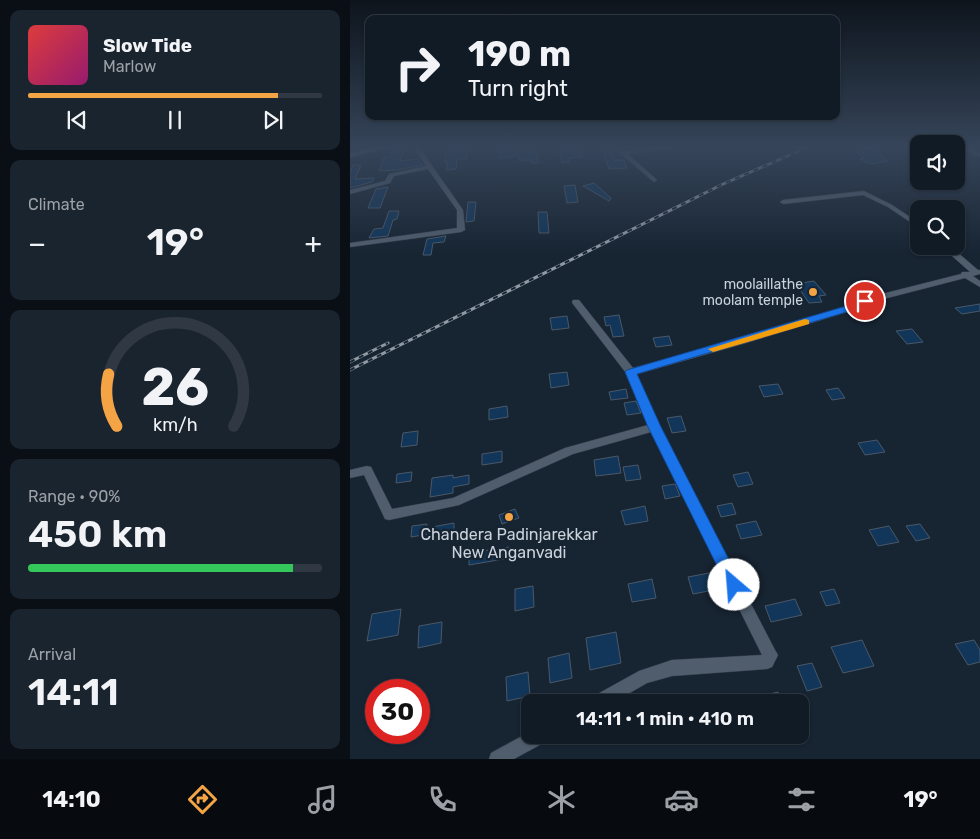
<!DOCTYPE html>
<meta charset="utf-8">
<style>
body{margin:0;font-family:Rubik,sans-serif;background:#1a242e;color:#f1f3f6;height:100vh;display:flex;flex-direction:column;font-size:19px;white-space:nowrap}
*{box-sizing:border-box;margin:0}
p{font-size:16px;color:#9ca1a7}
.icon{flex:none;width:28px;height:28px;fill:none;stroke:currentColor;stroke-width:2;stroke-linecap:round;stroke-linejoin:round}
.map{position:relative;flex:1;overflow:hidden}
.details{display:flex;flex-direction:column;gap:10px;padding:10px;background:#090f15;width:350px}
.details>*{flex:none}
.hud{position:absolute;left:15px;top:15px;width:475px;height:105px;border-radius:10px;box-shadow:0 1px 4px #0004,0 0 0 1px #303943;background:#111b26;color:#f1f3f6;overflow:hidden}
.buttons{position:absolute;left:560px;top:135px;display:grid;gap:10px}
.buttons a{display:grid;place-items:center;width:55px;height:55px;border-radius:10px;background:#111b26;box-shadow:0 1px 4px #0004,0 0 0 1px #303943;font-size:25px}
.speed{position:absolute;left:15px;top:679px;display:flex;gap:10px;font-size:25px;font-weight:700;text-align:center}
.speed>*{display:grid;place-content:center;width:65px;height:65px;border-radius:50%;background:#111b26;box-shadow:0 1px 4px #0004,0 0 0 1px #303943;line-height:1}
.speed .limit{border:8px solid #d22;background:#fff;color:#111}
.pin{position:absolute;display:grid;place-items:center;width:42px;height:42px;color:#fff;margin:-21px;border:2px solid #fff;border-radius:50%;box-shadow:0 1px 5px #0007}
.me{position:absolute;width:55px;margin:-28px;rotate:333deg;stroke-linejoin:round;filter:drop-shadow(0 0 4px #0008)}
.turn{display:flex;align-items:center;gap:18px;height:105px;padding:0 20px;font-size:22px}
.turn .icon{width:65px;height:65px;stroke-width:2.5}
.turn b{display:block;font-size:35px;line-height:42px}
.big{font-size:38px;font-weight:600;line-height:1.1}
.details .widget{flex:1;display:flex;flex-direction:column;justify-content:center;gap:8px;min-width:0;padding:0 18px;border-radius:10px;background:#1a242e}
.details .dial{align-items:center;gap:0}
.dial svg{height:130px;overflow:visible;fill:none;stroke:#303943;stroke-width:7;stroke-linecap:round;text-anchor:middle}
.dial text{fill:#f1f3f6;stroke:none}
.song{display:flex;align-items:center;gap:15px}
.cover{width:60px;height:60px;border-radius:8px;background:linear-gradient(135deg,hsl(0 70% 55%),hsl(320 70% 35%))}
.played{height:5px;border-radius:2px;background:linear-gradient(90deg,#f4a444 85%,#303943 85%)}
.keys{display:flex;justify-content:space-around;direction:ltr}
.heat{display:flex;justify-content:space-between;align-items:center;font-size:28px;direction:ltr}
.charge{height:8px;border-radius:4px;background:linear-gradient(90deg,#34c759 90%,#303943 0)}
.trip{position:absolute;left:171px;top:694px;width:288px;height:50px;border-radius:10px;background:#111b26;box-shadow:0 1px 4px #0004,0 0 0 1px #303943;font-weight:600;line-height:50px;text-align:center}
.menu{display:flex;height:80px;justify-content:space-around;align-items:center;background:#070b0f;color:#9ca1a7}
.menu .icon{width:35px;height:35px}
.menu .current{color:#f4a444}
.menu b{font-size:22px;color:#f1f3f6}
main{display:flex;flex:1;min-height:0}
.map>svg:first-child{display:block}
</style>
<main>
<section class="details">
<div class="widget">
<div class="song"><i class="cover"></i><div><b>Slow Tide</b><p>Marlow</p></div></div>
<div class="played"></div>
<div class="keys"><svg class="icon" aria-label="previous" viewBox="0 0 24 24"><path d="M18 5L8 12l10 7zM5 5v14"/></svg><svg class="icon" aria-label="pause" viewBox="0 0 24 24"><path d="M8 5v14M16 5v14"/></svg><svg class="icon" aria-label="next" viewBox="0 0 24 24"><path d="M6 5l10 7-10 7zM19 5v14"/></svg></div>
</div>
<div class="widget"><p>Climate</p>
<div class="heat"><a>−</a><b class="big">19°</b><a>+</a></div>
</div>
<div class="widget dial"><svg viewBox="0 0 100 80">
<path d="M14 69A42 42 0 1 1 86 69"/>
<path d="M14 69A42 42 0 0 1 9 37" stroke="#f4a444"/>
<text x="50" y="56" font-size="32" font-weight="700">26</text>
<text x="50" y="72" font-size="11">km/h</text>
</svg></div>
<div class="widget"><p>Range · 90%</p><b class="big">450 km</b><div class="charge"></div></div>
<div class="widget"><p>Arrival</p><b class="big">14:11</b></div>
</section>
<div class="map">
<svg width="630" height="759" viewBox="0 0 630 759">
<rect width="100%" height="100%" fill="#172432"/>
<!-- building -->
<g fill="#123659" stroke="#4a5868">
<polygon points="47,147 55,147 50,161 67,159 73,165 47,170 29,171 34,158 40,157 43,150"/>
<polygon points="98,147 118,147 116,159 107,159 106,169 96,170 98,162 94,162"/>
<polygon points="150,147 168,147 168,155 150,159"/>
<polygon points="209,147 230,147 232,157 219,158 220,162 212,163"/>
<polygon points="252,147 260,147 264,160 274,160 277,168 259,169"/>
<polygon points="523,148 537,161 521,164 510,159 514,158 504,150"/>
<polygon points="187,150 188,163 181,163 181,160 169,160 169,151"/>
<polygon points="3,165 11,165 5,179 24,178 22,182 0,188 0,172"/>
<polygon points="244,183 261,198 259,201 233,186"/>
<polygon points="225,185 228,202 217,203 214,186"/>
<polygon points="38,187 30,208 18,208 26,189"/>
<polygon points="118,202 126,202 124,221 116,222"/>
<polygon points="39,211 49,211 47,219 43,220 38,236 19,238 24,229 33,228"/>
<polygon points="188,212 197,212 199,233 189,233"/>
<polygon points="96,236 94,242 83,243 81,255 73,255 77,239"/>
<polygon points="464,281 476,295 469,296 472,302 459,303 446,284"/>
<polygon points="630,304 630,311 612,314 605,308"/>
<polygon points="269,315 274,336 263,337 260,325 256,326 254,317"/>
<polygon points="217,316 219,328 202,330 200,318"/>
<polygon points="562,329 573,342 557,344 546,331"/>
<polygon points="319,336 322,345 306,347 303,338"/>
<polygon points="217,372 219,385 201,388 199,374"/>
<polygon points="428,384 433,394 414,397 409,386"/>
<polygon points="488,388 495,398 482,400 476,390"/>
<polygon points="276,389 278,398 261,400 259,392"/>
<polygon points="286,401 291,413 277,415 274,403"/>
<polygon points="157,406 158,417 139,420 139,409"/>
<polygon points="331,416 336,431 322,433 317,418"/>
<polygon points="68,431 67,445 51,447 53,433"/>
<polygon points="527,440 535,452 515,455 508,443"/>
<polygon points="152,451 152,462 132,465 132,454"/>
<polygon points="268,456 271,473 246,476 244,460"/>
<polygon points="288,465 291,479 276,481 273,467"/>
<polygon points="62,472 61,481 46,483 47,474"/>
<polygon points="398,472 403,484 388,487 383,475"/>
<polygon points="103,475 103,478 119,475 119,484 103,487 103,493 80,497 82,478"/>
<polygon points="325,484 330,496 315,499 312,486"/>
<polygon points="382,503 386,514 371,517 367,506"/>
<polygon points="295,506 298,521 275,525 271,511"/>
<polygon points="165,509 169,518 152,524 149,515"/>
<polygon points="406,521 412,535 391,539 386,525"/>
<polygon points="104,523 104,538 85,541 85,533 61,537 62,526 77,524 76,528"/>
<polygon points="570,524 580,538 566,541 556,526"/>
<polygon points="539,526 549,542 528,546 519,530"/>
<polygon points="159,547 160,558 119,565 119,553"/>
<polygon points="359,573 364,590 343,594 338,577"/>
<polygon points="302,579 306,598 282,602 278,584"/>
<polygon points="183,586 184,607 165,611 165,589"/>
<polygon points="484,589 490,603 476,606 470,592"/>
<polygon points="445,599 452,615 421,622 415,606"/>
<polygon points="51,609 48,635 17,641 22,614"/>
<polygon points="92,622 91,643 68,648 69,626"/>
<polygon points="266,632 271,663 240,670 236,638"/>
<polygon points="512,640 524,666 493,673 481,647"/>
<polygon points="624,640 630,650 630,662 618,665 605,644"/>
<polygon points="219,653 222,678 200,683 198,658"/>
<polygon points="462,663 472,687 457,691 447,666"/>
<polygon points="178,672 180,696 157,701 156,677"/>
<polygon points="428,692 431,702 396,702 395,700"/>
</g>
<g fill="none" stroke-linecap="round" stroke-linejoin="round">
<!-- minor casing -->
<g stroke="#37404c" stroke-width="1">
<g id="minor">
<polygon points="63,147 69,147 113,210 115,230 111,232 0,247 0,243 107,228 107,210 78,169 44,176 40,183 0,194 0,190 35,181 39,174 76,166"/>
<polygon points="263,147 270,147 274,151 310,147 332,147 278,154 306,179 307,180 304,182"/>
<polygon points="609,147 617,147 630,153 630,157"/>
<polygon points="514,191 542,205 569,223 569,228 538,207 513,195 433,204 430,202 433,200"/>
<polygon points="591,246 600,246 628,270 630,270 630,274 623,276 630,281 630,287 615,278 518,303 500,311 396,343 287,374 309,427 425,650 428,655 422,667 417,669 322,676 297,683 264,702 242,702 244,696 289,671 322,660 412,655 301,432 223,454 109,505 39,520 35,519 14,475 0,478 0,470 17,466 21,467 42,509 103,498 215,448 298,425 276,373 223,304 222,302 223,300 229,300 283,368 390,339 494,307 512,299 611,274 612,272 620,272"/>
<polygon points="180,732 180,735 199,735 197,741 164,759 139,759 141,753"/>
</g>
</g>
<!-- secondary casing -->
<g stroke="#37404c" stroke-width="2">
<polygon id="secondary" points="27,147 42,147 0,157 0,153"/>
</g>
<!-- minor -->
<use href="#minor" fill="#4f5d6d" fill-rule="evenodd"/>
<!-- secondary -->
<use href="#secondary" fill="#78736e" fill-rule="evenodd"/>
<!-- rail casing -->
<g stroke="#909aa5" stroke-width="3">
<g id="rail">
<polyline points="0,362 38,343"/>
<polyline points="0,370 371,185 458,147"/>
</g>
</g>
<!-- rail -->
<use href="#rail" stroke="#172432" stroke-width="2" stroke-dasharray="5" stroke-linecap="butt"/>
</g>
<!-- sky -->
<linearGradient id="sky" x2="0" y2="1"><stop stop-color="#0d141c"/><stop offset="0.58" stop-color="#36455a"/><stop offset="1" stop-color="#36455a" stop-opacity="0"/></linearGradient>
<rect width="630" height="254" fill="url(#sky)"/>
<!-- route -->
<polygon fill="#1a73e8" stroke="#114b97" points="515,298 519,299 519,303 500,311 287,374 311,427 392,585 390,590 384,592 379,590 298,427 275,372 277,370 493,307"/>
<!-- slow -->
<polygon fill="#f59e0b" points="455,319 459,320 459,324 363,352 358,349"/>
<!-- markers -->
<g fill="#f4a444" stroke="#172432" stroke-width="2">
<circle cx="463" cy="292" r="5"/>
<circle cx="159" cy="517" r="5"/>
</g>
<g text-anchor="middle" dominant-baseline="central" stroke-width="5" stroke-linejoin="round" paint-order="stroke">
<!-- poi labels -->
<g font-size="14" fill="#cad3dc" stroke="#172432" text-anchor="end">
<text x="453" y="284">moolaillathe<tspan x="453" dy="16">moolam temple</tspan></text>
</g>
<!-- near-poi labels -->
<g font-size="16" fill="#cad3dc" stroke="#172432">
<text x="159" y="534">Chandera Padinjarekkar<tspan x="159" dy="18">New Anganvadi</tspan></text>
</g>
</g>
</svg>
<div class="buttons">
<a><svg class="icon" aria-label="sound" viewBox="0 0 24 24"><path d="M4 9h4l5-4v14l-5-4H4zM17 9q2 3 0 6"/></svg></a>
<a><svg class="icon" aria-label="search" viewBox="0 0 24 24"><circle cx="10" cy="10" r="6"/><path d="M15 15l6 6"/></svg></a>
</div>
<div class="speed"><div class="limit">30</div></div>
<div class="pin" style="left:515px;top:301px;background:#d93025"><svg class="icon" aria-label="arrive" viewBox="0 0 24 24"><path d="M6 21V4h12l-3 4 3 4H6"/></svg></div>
<svg class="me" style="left:384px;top:585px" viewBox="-20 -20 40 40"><circle r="19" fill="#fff"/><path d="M0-13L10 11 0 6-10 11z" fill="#1a73e8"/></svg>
<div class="trip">14:11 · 1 min · 410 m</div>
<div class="hud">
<div class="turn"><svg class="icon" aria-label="right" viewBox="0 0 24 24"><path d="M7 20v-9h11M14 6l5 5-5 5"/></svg><div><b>190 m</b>Turn right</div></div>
</div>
</div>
</main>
<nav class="menu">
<b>14:10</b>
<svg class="icon current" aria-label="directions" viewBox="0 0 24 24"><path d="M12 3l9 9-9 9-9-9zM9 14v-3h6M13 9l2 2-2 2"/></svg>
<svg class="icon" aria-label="music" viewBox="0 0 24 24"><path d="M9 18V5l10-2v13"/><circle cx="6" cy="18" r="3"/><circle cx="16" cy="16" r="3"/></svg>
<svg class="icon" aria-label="phone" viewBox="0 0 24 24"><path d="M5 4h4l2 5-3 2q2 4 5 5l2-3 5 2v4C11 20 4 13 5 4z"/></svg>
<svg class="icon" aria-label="climate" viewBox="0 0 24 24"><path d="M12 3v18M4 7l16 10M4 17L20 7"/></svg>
<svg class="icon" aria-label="car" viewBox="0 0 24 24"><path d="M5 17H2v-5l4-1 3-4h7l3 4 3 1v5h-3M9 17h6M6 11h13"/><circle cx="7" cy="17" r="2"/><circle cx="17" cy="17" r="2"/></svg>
<svg class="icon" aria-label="filters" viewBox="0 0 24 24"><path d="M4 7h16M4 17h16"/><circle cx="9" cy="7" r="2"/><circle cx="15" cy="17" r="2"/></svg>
<b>19°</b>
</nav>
